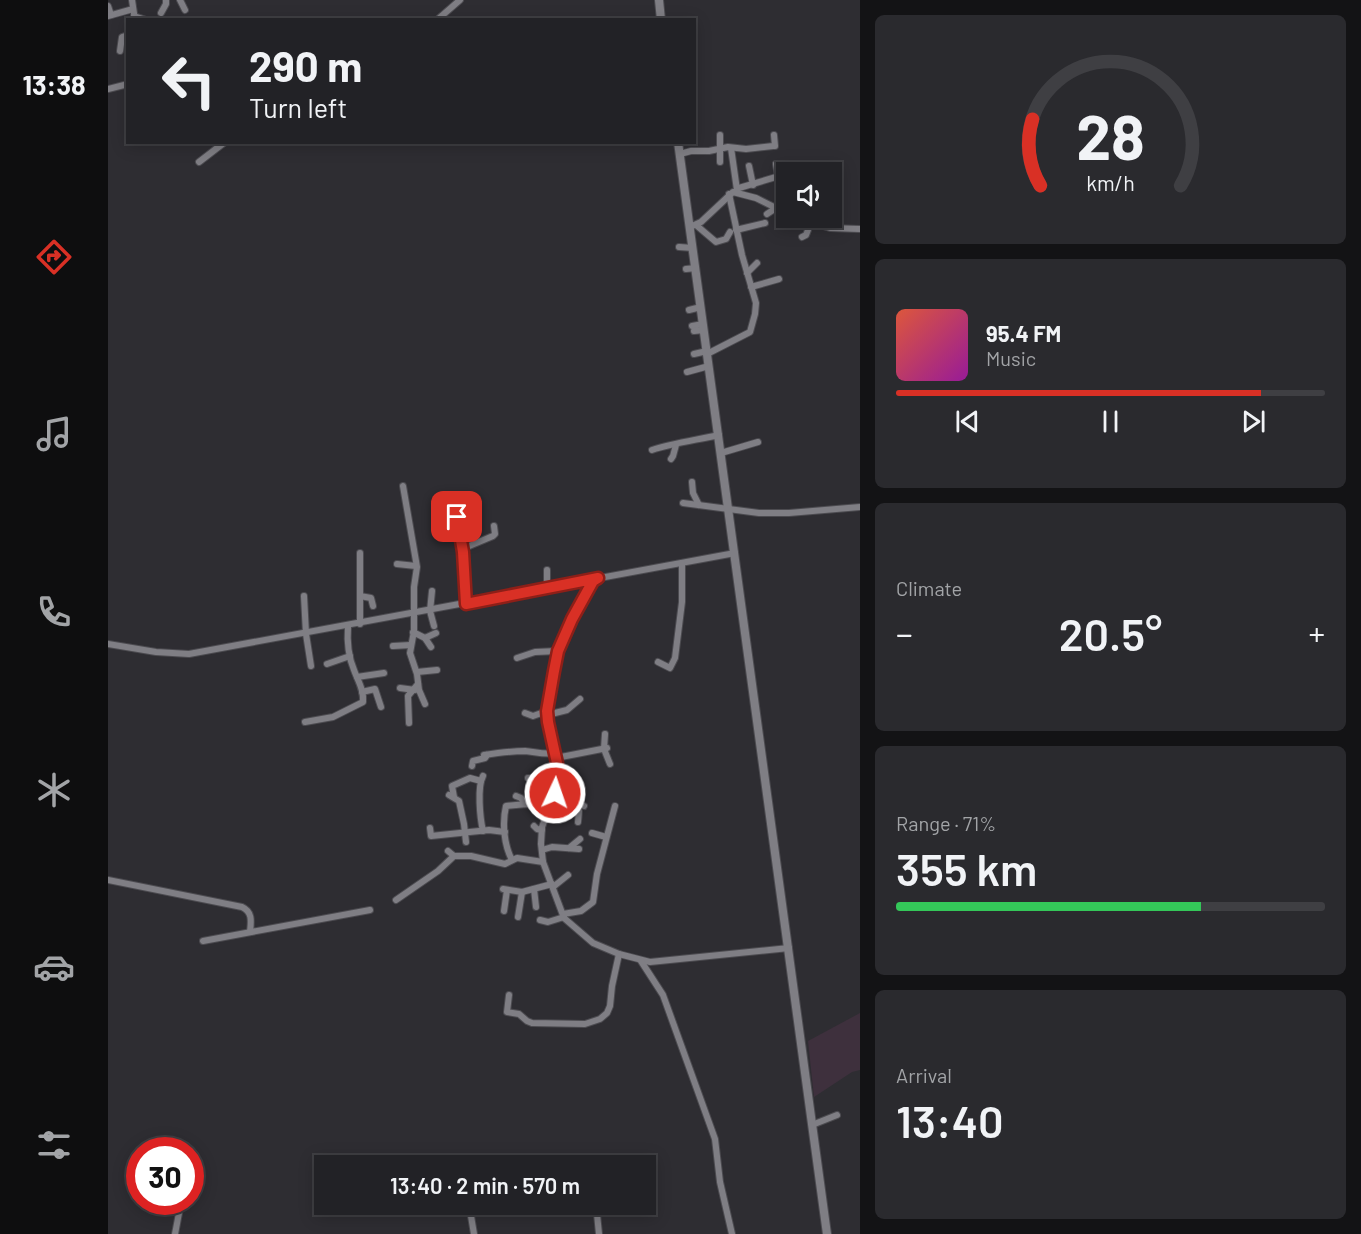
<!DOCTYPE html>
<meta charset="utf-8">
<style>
body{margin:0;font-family:Barlow,sans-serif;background:#2a2a2e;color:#f1f3f6;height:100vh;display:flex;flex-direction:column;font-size:22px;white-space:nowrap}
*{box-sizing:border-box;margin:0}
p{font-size:20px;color:#a2a4a7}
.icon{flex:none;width:33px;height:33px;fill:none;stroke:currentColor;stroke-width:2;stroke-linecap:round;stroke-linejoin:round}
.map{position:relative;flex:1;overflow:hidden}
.drawer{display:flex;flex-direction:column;gap:15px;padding:15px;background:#131315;width:501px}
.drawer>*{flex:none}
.hud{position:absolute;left:18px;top:18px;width:570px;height:126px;border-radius:0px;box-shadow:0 3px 15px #0003,0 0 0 2px #3f3f43;background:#222226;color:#f1f3f6;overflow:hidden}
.controls{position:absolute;left:668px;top:162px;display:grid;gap:12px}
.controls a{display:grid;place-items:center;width:66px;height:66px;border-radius:0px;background:#222226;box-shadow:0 3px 15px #0003,0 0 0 2px #3f3f43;font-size:30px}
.speed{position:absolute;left:18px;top:1137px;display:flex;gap:12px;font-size:30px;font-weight:700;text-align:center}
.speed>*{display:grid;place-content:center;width:78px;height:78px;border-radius:50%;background:#222226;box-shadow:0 3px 15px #0003,0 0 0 2px #3f3f43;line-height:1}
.speed .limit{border:9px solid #d22;background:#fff;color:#111}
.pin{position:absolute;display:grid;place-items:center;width:51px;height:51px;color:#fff;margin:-26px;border-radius:12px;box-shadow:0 3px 9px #0006}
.me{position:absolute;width:66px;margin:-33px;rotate:3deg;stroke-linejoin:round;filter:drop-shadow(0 0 4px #0008)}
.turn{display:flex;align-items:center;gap:21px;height:126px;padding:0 24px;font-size:27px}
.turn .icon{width:78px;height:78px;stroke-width:2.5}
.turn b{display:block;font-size:42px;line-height:51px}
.big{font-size:45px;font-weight:600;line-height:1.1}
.drawer .widget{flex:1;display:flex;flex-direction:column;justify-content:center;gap:9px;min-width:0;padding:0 21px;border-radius:9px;background:#2a2a2e}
.drawer .dial{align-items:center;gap:0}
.dial svg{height:156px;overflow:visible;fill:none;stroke:#3f3f43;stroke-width:7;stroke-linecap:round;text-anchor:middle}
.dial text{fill:#f1f3f6;stroke:none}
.song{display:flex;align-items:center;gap:18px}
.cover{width:72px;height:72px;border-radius:9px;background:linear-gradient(135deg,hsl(10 70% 55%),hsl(300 70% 35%))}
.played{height:6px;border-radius:3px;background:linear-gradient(90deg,#d93025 85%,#3f3f43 85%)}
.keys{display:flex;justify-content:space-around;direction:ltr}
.heat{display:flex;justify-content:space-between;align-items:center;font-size:33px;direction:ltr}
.charge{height:9px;border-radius:4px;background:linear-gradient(90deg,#34c759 71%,#3f3f43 0)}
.trip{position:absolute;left:206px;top:1155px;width:342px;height:60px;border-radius:0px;background:#222226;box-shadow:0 3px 15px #0003,0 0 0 2px #3f3f43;font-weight:600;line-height:60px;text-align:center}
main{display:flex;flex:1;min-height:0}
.tab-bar{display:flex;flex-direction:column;width:108px;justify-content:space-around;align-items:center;background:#0e0e0f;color:#a2a4a7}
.tab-bar .icon{width:42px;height:42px}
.tab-bar .current{color:#d93025}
.tab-bar b{font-size:27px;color:#f1f3f6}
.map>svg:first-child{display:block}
</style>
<main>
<nav class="tab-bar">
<b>13:38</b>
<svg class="icon current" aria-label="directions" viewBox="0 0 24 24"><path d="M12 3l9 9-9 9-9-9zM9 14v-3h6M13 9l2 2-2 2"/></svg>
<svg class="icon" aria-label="music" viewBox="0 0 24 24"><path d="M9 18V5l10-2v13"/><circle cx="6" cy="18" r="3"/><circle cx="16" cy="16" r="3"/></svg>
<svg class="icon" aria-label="phone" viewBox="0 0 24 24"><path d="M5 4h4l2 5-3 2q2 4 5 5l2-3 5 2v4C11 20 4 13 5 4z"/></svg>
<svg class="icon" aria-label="climate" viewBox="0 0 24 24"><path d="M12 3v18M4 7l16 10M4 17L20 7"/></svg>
<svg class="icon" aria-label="car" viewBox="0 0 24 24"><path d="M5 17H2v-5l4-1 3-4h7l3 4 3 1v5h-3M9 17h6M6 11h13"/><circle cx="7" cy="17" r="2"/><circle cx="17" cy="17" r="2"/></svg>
<svg class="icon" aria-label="filters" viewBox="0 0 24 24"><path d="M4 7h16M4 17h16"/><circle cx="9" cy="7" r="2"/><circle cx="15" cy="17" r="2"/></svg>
</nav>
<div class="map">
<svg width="752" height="1234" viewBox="0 0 752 1234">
<rect width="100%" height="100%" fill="#2e2d32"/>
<!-- industrial -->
<polygon fill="#3e303d" points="752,1013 752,1070 744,1072 706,1097 700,1041"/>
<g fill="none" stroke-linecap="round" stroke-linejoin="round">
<!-- minor casing -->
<g stroke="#4c4b50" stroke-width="8">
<g id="minor">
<polyline points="24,0 27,20"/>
<polyline points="72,0 77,10"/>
<polyline points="0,6 3,15"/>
<polyline points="53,13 58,4 58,0"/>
<polyline points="0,16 25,9"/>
<polyline points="26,16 38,20"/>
<polyline points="329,20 352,0"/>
<polyline points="12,51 14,37 20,35"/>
<polyline points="0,89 20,84"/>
<polyline points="623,148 629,190"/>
<polyline points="572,154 583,151 601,151 620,147 638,149 665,146 667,146 666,135"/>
<polyline points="91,162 117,142"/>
<polyline points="612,162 612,135"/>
<polyline points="668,164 670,176"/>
<polyline points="641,166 645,185"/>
<polyline points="627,192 631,188 678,174"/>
<polyline points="677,192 678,194"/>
<polyline points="659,214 668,208"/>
<polyline points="689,218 722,228 752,229"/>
<polyline points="701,218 718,220"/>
<polyline points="588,225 608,242 618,239 622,232"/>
<polyline points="582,227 593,222 625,192 648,198 678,213"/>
<polyline points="628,230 657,223"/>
<polyline points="694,237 698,235 700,230 695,220"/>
<polyline points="571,247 585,248"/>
<polyline points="578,269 588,268"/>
<polyline points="639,273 649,263"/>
<polyline points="643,287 671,279"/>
<polyline points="581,310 593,307"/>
<polyline points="584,326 595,324"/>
<polyline points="586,331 596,330"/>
<polyline points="586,354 599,351"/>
<polyline points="599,354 642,332 647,314 648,303 634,255 621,194"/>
<polyline points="579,372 601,366"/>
<path d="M544 450C565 443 589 440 611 435"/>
<polyline points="613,453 650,442"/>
<polyline points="563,459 565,456 568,445"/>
<polyline points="584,482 585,493 591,505"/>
<polyline points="295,486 309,567 306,587 306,631 302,653 309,674 311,690 317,704"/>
<polyline points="351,499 348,513 355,552 358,604"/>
<polyline points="575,503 651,513 681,513 752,507"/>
<polyline points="354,549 385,536 387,534 386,526"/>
<polyline points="289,564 308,566"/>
<polyline points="439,570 439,588"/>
<polyline points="489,578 485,581 464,619 450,651 439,711 439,722 449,763 447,793 434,827 433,844 435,862 456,918 485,943 511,954 542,962 681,948"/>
<polyline points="324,591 322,611 326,626"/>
<polyline points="196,596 198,634 203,666"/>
<polyline points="252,596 263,598 265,606"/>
<polyline points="252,624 252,553"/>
<polyline points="305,632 317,638 328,633"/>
<polyline points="317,638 323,647"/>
<polyline points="0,644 48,652 81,654 627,553"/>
<polyline points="285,646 303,645"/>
<polyline points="409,658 427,652 450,651"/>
<polyline points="550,662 562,668 567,658 574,602 574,563"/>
<polyline points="219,664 242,656"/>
<polyline points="309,672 329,670"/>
<polyline points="249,677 276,673"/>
<polyline points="292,688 307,690"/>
<polyline points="254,692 267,689 273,707"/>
<polyline points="417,713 425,716 439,711"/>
<polyline points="439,715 459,710 472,699"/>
<path d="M197 722 225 717 255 702C256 690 250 681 246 670 240 656 239 640 240 626"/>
<polyline points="301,723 300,696 310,684"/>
<polyline points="497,734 496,749 502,764"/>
<path d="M376 755C389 753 403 751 417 751 428 752 436 755 447 753"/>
<polyline points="448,758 499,748"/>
<polyline points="364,766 365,761 377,758 379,755"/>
<polyline points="420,778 448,779"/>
<polyline points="447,793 461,794 466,797 469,809 471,811 470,822"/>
<polyline points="341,795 351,801 356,824 358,842"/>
<polyline points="408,796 413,798 417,804"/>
<polyline points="346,797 344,786 362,778 373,781"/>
<polyline points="468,803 476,806"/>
<polyline points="426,826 429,829 434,830"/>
<polyline points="322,828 323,836 381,830 397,832"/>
<path d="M375 831C372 818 369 787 375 776"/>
<polyline points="484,833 498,837"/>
<polyline points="461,848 472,839"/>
<polyline points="434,850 444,847 471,849"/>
<polyline points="340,851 346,856 363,856 397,864 409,858 435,862"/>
<path d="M404 860C396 845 394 823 398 806L419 804 442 808"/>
<path d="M0 880 134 907C145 912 143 922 142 932"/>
<polyline points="445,887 460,875"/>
<polyline points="395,889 414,892 444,884"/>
<polyline points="426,889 428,907"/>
<polyline points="288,900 330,871 346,856"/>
<polyline points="396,911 399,890"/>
<polyline points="455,914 473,911 485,902 489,874 507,806"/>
<polyline points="410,917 414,892"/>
<polyline points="432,920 440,922 456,917"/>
<polyline points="95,941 262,910"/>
<polyline points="533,961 555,995 607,1139 612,1182 624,1234"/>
<polyline points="401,995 399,1012 411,1014 419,1021 424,1023 477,1024 492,1019 499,1013 502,1006 504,986 511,954"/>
<polyline points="704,1125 729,1115"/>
<polyline points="361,1204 366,1234"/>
<polyline points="488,1204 491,1234"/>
<polyline points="67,1234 71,1213"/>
</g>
</g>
<!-- tertiary casing -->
<g stroke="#4c4b50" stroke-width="10">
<g id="tertiary">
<polyline points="551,0 553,20"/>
<polyline points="570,142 719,1234"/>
</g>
</g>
<!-- minor -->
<use href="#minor" stroke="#7f7e84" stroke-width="6"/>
<!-- tertiary -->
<use href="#tertiary" stroke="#7f7e84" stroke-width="8"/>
</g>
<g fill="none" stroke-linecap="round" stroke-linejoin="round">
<!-- route casing -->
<g stroke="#8d1f18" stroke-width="15">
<polyline id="route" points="349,517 355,552 358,604 490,578 485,581 464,619 450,651 446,671 439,711 440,722 449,763 447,793"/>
</g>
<!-- route -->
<use href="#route" stroke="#d93025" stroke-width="10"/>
</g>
</svg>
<div class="controls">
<a><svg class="icon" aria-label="sound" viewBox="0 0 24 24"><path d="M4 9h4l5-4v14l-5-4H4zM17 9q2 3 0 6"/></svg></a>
</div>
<div class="speed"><div class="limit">30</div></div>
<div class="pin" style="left:349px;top:517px;background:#d93025"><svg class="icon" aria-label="arrive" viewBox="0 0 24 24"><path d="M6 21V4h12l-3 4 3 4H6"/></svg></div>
<svg class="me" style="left:447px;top:793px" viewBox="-20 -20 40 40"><circle r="17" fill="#d93025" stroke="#fff" stroke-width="3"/><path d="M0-11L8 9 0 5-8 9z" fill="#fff"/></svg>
<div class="trip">13:40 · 2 min · 570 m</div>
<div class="hud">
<div class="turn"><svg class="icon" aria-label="left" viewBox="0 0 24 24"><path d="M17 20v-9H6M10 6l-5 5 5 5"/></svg><div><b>290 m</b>Turn left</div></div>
</div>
</div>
<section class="drawer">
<div class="widget dial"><svg viewBox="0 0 100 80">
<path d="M14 69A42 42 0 1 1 86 69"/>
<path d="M14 69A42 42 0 0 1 10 35" stroke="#d93025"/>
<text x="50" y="56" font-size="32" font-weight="700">28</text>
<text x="50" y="72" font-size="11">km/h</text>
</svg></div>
<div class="widget">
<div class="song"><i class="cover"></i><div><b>95.4 FM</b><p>Music</p></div></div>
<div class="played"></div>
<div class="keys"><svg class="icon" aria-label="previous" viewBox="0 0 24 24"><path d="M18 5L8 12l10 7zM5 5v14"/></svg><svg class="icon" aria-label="pause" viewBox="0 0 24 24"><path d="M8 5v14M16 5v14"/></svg><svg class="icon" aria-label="next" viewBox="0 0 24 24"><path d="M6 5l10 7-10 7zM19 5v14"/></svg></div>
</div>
<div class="widget"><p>Climate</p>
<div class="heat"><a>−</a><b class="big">20.5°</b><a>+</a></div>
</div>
<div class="widget"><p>Range · 71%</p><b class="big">355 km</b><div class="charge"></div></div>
<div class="widget"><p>Arrival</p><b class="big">13:40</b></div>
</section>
</main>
